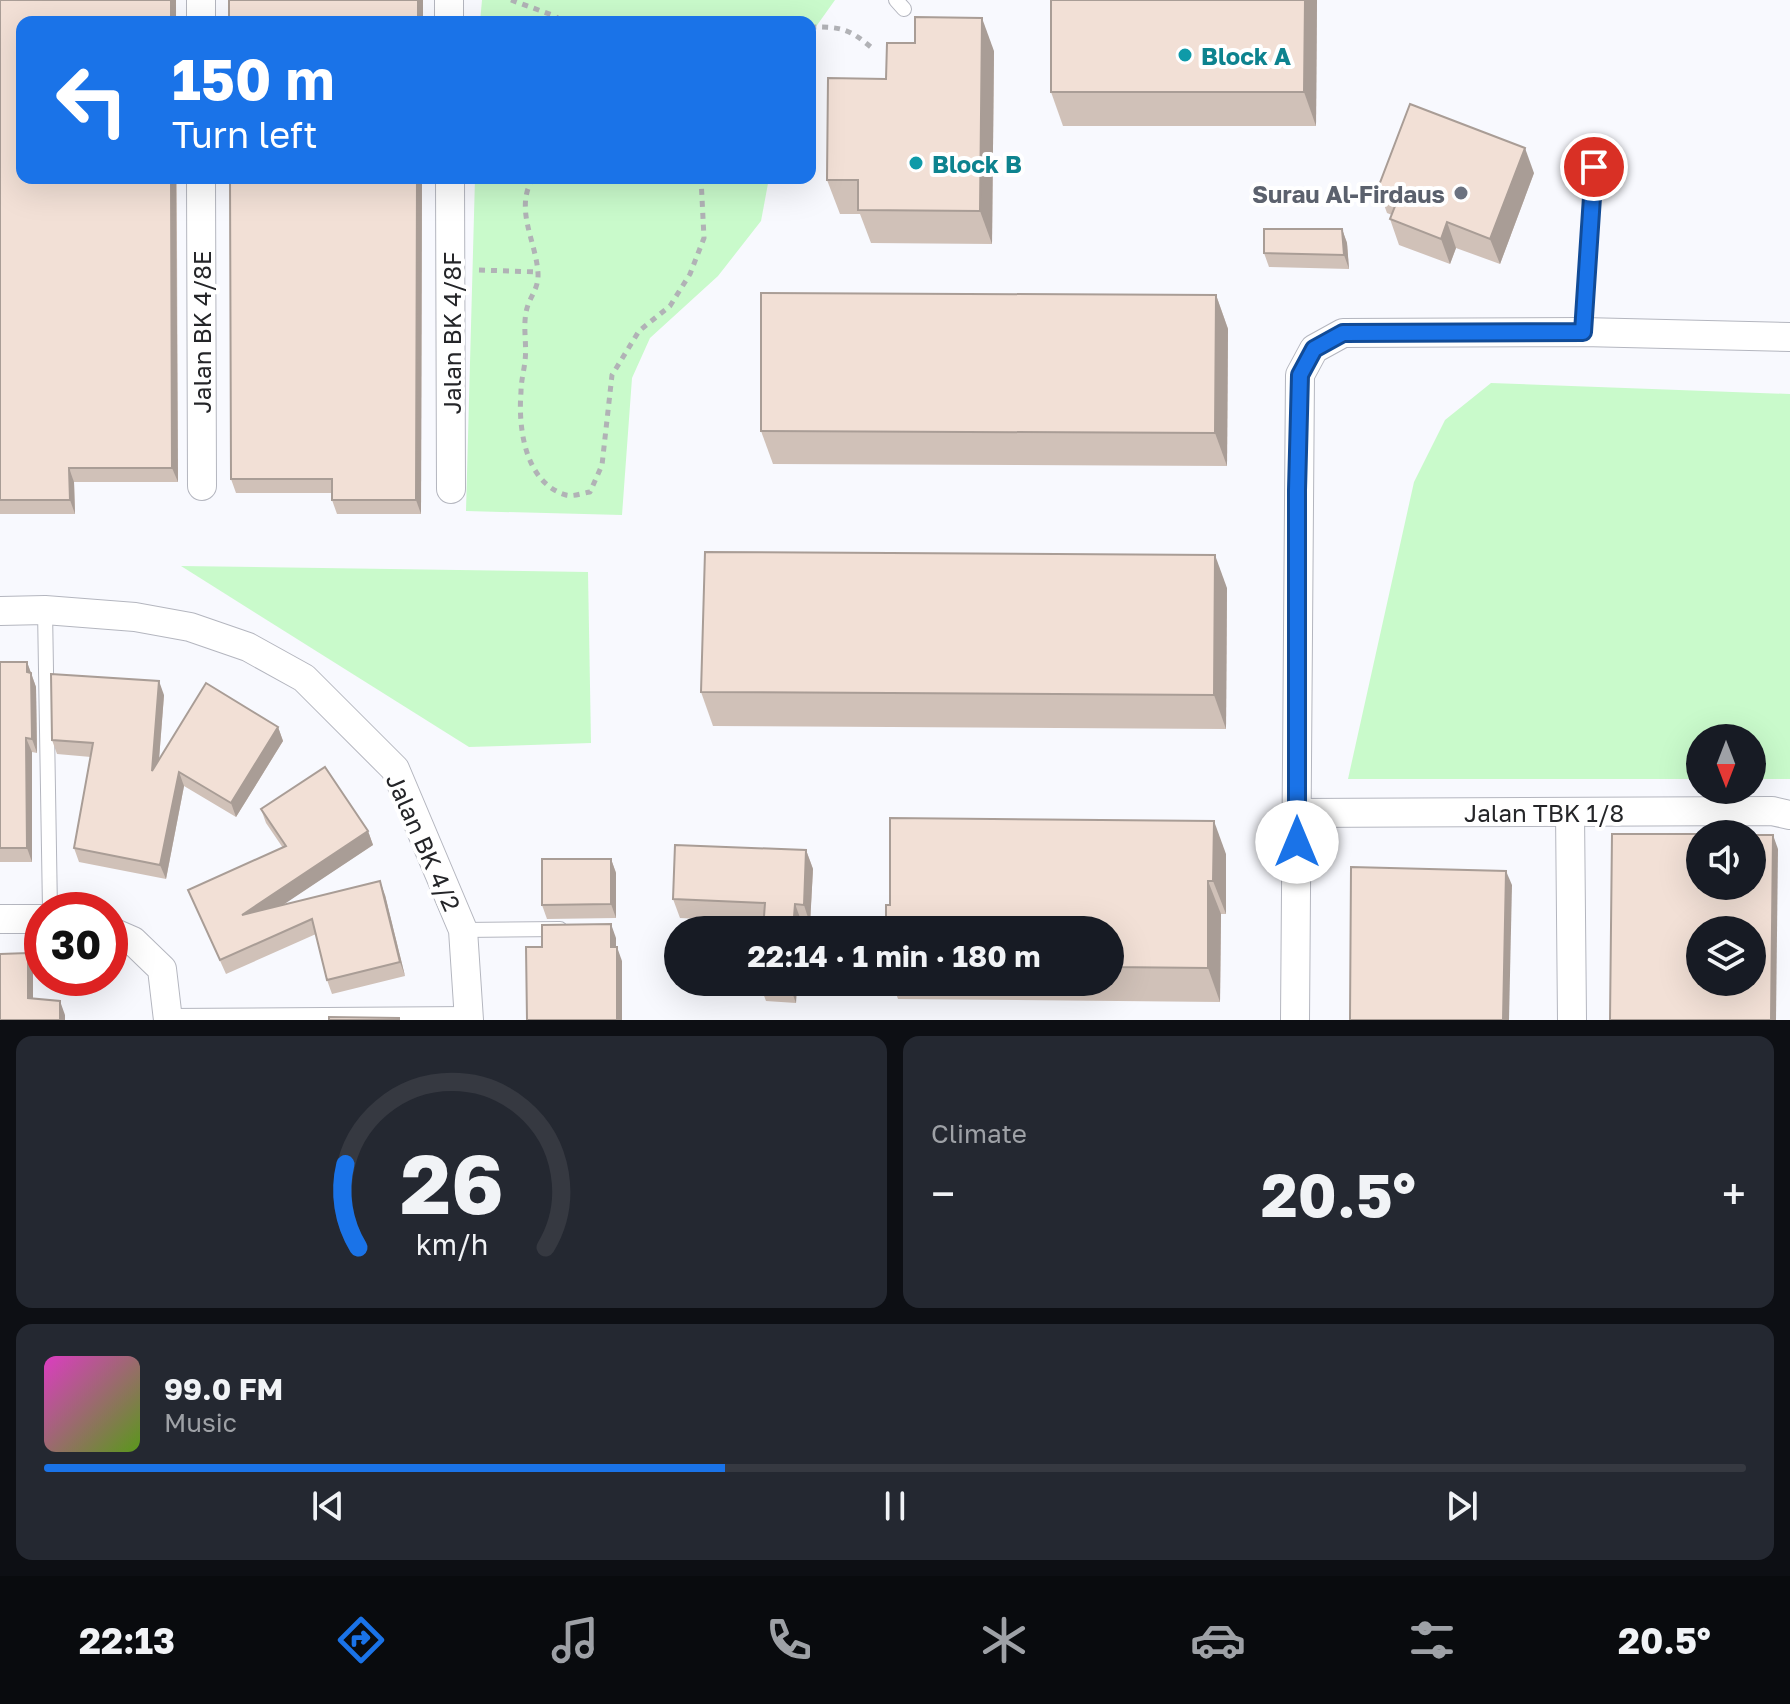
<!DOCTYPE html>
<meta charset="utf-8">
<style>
body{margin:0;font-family:"Golos Text",sans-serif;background:#242831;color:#f1f3f6;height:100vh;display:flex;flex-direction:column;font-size:30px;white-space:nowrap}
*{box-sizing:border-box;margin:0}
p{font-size:26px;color:#9ea1a6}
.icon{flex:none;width:44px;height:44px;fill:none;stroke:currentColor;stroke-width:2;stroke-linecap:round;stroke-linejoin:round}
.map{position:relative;height:1020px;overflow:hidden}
.details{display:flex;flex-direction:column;gap:16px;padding:16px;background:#0d0f14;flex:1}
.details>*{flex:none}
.guide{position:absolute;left:16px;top:16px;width:800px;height:168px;border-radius:16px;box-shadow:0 8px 32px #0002;background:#1a73e8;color:#fff;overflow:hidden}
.needle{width:52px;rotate:180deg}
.fabs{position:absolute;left:1686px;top:724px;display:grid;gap:16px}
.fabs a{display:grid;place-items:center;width:80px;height:80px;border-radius:50%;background:#171b24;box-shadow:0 8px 32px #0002;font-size:40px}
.speed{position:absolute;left:24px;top:892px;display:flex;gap:16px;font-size:40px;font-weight:700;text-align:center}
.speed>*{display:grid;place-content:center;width:104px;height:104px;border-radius:50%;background:#171b24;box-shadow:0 8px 32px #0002;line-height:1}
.speed .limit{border:12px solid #d22;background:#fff;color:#111}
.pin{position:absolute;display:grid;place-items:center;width:68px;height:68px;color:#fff;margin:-34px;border:4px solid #fff;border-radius:50%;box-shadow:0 2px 8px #0007}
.me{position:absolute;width:88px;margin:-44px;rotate:0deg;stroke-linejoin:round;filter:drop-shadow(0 0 6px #0008)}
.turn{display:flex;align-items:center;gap:28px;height:168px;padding:0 24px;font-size:36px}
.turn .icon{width:104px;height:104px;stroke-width:2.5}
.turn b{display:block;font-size:56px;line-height:68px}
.big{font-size:60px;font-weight:700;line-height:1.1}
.details .tile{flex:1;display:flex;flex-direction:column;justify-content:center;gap:12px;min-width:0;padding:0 28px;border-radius:16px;background:#242831}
.details .dial{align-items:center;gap:0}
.dial svg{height:208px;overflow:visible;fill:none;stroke:#363941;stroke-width:7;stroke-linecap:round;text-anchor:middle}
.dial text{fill:#f1f3f6;stroke:none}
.song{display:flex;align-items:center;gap:24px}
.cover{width:96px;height:96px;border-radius:12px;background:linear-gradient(135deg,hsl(310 70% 55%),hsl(90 70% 35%))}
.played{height:8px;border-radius:4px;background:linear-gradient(90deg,#1a73e8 40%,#363941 40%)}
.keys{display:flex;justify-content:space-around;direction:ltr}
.heat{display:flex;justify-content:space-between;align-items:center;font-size:44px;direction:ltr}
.details .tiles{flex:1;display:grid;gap:16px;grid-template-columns:1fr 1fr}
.tile:last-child{grid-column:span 2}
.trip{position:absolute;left:664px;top:916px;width:460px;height:80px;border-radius:40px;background:#171b24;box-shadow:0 8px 32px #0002;font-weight:700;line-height:80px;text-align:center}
.tab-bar{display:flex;height:128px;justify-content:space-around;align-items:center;background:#090b0e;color:#9ea1a6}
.tab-bar .icon{width:56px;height:56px}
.tab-bar .selected{color:#1a73e8}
.tab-bar b{font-size:36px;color:#f1f3f6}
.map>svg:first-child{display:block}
</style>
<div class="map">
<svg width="1790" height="1020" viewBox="0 0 1790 1020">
<rect width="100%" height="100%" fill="#f8f9fe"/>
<!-- green -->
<g fill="#c9facb">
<polygon points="482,0 835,0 810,35 810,22 480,22"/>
<polygon points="475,178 769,178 761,221 718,276 650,338 632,378 622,515 466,511"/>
<polygon points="1491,383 1790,394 1790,779 1752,779 1752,738 1700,738 1700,779 1348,779 1414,482 1445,420"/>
<polygon points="181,566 588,572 591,743 469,747"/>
</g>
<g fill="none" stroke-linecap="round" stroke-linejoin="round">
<!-- service casing -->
<g stroke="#b4b6bf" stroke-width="16">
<g id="service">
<polyline points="896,0 904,9"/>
<polyline points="1583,332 1594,167"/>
<polyline points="45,610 50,910"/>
<polyline points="463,930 560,929"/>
<polyline points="168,1016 469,1014"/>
</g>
</g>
<!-- minor casing -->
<g stroke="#b4b6bf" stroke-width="30">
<g id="minor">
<polyline points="201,0 201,22"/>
<polyline points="449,0 449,22"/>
<polyline points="201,178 202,486"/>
<polyline points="450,178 451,489"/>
<polyline points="0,611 45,610 135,617 190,627 248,647 304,678 395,769 463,930 469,1020"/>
<polyline points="1570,812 1572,1020"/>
<polyline points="1297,813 1772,811 1790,815"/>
<polyline points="0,919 42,919"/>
<polyline points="110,931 133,941 162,969 168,1020"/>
<polyline points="1295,1020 1300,375 1314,349 1343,333 1583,332 1790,337"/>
</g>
</g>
<!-- path -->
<g stroke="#b1b2b6" stroke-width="5" stroke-dasharray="6 6" stroke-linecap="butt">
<polyline points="511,0 555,16 563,22"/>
<path d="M810 27C842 27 848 28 872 48"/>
<path d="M533 178C514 209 536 241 538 273 539 290 528 298 526 313 523 328 527 345 525 361 524 371 521 381 521 392 518 428 525 483 566 495 573 497 583 493 590 492L602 465 612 375 639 331 670 306 690 274 704 238 701 178"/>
<polyline points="479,270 538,272"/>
</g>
<!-- service -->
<use href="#service" stroke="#fff" stroke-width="14"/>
<!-- minor -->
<use href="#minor" stroke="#fff" stroke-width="28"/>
</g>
<!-- wall -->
<g fill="#d0c1b8">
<polygon points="0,0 176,0 178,482 74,482 75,514 0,514"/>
<polygon points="1051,0 1317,0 1316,126 1063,126 1051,92"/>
<polygon points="994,51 992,244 871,243 860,214 840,214 827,180 886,79"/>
<polygon points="1534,173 1500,264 1456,248 1450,264 1399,245 1390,219 1392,215 1387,213 1378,188"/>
<polygon points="422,178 421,514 337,514 332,500 332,493 236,493 231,479"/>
<polygon points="1342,229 1347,243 1349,269 1269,267 1264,253"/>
<polygon points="1216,295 1228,329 1227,466 773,464 761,431"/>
<polygon points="1227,588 1226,729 713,726 701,692"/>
<polygon points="0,662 27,662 36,687 37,753 32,752 32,862 0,862"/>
<polygon points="164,695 159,760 278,727 283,741 236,817 184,786 166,879 79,862 74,848 91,757 57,754 52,740"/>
<polygon points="261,809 368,831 373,845 282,905 385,895 405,976 332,994 327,980 316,934 226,974 188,890 283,848 266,823"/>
<polygon points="806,850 813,869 810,924 802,923 802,930 763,930 763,922 680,918 673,899"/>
<polygon points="1226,854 1226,914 1221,914 1220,1002 898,999 892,982 1110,982 1110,930"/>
<polygon points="611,859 616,873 616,918 547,919 542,905"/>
<polygon points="759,982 797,982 796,1003 766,1001"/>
</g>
<!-- shaded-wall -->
<g fill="#a99d96">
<rect x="171" y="0" width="5" height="22"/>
<rect x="418" y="0" width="5" height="22"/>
<polygon points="1305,0 1317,0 1316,126 1304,92"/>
<polygon points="982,18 994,51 992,244 980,211"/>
<polygon points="1525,148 1534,173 1500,264 1490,239"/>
<polygon points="171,178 176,178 178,482 172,468"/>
<polygon points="417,178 422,178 421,514 416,500"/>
<polygon points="1447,222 1456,248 1450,264 1441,239"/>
<polygon points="1342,229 1347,243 1349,269 1344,255"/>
<polygon points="1216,295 1228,329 1227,466 1215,433"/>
<polygon points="69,468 74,482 75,514 70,500"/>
<polygon points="1215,555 1227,588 1226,729 1214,695"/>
<polygon points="27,662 36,687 37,753 32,739"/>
<polygon points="159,681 164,695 157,785 152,771"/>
<polygon points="278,727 283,741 236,817 231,803"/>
<polygon points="26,738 32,752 32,862 27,848"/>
<polygon points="179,772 184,786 166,879 160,865"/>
<polygon points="1214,821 1226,854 1226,914 1213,881"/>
<polygon points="368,831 373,845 247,929 242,915"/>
<polygon points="1773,835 1778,849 1776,1020 1771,1020"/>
<polygon points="806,850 813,869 810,924 804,905"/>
<polygon points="611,859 616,873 616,918 611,904"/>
<polygon points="1506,871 1512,885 1509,1020 1503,1020"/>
<polygon points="380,881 385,895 405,976 400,962"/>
<polygon points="1208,881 1221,914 1220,1002 1208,968"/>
<polygon points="795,904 802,923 802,930 793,930"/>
<polygon points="611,924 616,938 616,961 611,947"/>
<polygon points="617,947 622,961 622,1020 617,1020"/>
<polygon points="28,953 33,967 33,1012 28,998"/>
<polygon points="789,982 797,982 796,1003 789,984"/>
<polygon points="60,1001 65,1015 65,1020 60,1020"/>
</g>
<!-- building -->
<g fill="#f2e0d6" stroke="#a99d96" stroke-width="2" fill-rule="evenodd">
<polygon points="0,0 171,0 171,22 22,22 22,178 171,178 172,468 69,468 70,500 0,500"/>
<rect x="229" y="0" width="189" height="22"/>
<polygon points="1051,0 1305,0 1304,92 1051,92"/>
<polygon points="915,17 982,18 980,211 858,210 858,180 827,180 828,78 886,79 887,43 915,43"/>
<polygon points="1410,104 1525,148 1490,239 1447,222 1441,239 1390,219 1399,196 1378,188"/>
<polygon points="230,178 417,178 416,500 332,500 332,479 231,479"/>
<polygon points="1264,229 1342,229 1344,255 1264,253"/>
<polygon points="761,293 1216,295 1215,433 761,431"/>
<polygon points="705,552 1215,555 1214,695 701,692"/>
<polygon points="0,662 27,662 27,672 31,673 32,739 26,738 27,848 0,848"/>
<polygon points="51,674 159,681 152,771 206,683 278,727 231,803 179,772 160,865 74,848 93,743 52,740"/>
<polygon points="325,767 368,831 242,915 380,881 400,962 327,980 312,919 220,960 188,890 286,846 261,809"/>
<polygon points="890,818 1214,821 1213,881 1208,881 1208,968 1110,967 1110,930 886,930 886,905 890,905"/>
<path d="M1612 834H1700V886H1752V835H1773L1771 1020H1610ZM1700 930H1752V982H1700Z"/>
<polygon points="675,845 806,850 804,905 795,904 793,930 763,930 765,903 673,899"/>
<polygon points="542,859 611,859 611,904 542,905"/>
<polygon points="1351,867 1506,871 1503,1020 1350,1020"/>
<polygon points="611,924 611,947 617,947 617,1020 527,1020 526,947 542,947 542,925"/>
<polygon points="28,953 28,998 60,1001 60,1020 0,1020 0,954"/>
<polygon points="759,982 789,982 789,984"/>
<polygon points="329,1017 399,1018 399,1020 329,1020"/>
</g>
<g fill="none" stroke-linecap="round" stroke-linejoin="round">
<!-- route casing -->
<g stroke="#114b97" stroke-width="20">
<polyline id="route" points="1297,842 1297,490 1300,375 1314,349 1343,333 1583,332 1594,167"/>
</g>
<!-- route -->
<use href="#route" stroke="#1a73e8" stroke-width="14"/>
</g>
<!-- markers -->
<g fill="#0f9aa8" stroke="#fff" stroke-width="3">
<circle cx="1185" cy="55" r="8"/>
<circle cx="916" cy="163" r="8"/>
</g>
<circle fill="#6b7280" stroke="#fff" stroke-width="3" cx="1461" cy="193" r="8"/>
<g text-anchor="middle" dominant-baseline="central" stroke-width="8" stroke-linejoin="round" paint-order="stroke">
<!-- culture labels -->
<g font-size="24" font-weight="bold" fill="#0d838f" stroke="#fff" text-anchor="start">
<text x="1201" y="55">Block A</text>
<text x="932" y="163">Block B</text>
</g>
<!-- worship labels -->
<g font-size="24" font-weight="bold" fill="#5b616d" stroke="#fff" text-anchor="end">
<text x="1445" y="193">Surau Al-Firdaus</text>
</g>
<!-- street labels -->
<g font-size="24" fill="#242528" stroke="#fff">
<text transform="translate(201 332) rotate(-90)">Jalan BK 4/8E</text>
<text transform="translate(451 333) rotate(-90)">Jalan BK 4/8F</text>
<text x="1544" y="812">Jalan TBK 1/8</text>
<text transform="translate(424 842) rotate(66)">Jalan BK 4/2</text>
</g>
</g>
</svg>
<div class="fabs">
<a><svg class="needle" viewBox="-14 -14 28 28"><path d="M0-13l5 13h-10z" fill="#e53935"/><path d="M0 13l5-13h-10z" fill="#9ea1a6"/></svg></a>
<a><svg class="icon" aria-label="sound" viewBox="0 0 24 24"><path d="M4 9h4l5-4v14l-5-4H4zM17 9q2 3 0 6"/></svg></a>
<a><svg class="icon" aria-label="layers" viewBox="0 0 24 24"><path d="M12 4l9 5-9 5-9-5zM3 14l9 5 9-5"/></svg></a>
</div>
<div class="speed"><div class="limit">30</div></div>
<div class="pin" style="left:1594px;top:167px;background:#d93025"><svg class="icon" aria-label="arrive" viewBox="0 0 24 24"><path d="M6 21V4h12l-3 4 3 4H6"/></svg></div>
<svg class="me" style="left:1297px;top:842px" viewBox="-20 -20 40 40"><circle r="19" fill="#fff"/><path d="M0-13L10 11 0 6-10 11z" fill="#1a73e8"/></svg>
<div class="trip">22:14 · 1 min · 180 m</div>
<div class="guide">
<div class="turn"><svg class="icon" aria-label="left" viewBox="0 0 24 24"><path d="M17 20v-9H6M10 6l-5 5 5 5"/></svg><div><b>150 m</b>Turn left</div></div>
</div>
</div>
<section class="details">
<div class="tiles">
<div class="tile dial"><svg viewBox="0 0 100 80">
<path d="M14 69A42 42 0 1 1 86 69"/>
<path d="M14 69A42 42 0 0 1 9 37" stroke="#1a73e8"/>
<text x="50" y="56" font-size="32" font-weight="700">26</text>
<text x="50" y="72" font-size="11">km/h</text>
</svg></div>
<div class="tile"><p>Climate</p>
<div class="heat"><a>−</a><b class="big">20.5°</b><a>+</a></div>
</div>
<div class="tile">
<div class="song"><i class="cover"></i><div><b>99.0 FM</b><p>Music</p></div></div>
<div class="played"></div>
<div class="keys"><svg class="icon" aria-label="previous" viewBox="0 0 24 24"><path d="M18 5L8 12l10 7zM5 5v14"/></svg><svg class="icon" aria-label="pause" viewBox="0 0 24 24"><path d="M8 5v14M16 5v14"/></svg><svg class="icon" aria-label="next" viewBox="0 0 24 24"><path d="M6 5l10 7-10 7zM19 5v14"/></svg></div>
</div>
</div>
</section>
<nav class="tab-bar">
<b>22:13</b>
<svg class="icon selected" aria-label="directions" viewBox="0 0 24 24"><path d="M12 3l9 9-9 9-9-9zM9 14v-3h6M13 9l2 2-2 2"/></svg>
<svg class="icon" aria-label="music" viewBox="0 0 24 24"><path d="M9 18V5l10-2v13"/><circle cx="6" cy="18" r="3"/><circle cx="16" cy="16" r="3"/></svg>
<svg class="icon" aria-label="phone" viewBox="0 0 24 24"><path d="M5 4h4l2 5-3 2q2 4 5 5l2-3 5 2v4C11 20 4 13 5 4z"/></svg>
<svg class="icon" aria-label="climate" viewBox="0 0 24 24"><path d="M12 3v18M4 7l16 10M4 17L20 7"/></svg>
<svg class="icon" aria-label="car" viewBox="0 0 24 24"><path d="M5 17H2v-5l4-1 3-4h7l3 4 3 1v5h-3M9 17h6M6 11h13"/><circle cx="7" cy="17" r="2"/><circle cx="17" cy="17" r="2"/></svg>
<svg class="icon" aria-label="filters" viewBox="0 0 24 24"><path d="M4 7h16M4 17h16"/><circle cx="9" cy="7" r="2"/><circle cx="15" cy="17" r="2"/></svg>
<b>20.5°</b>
</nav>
